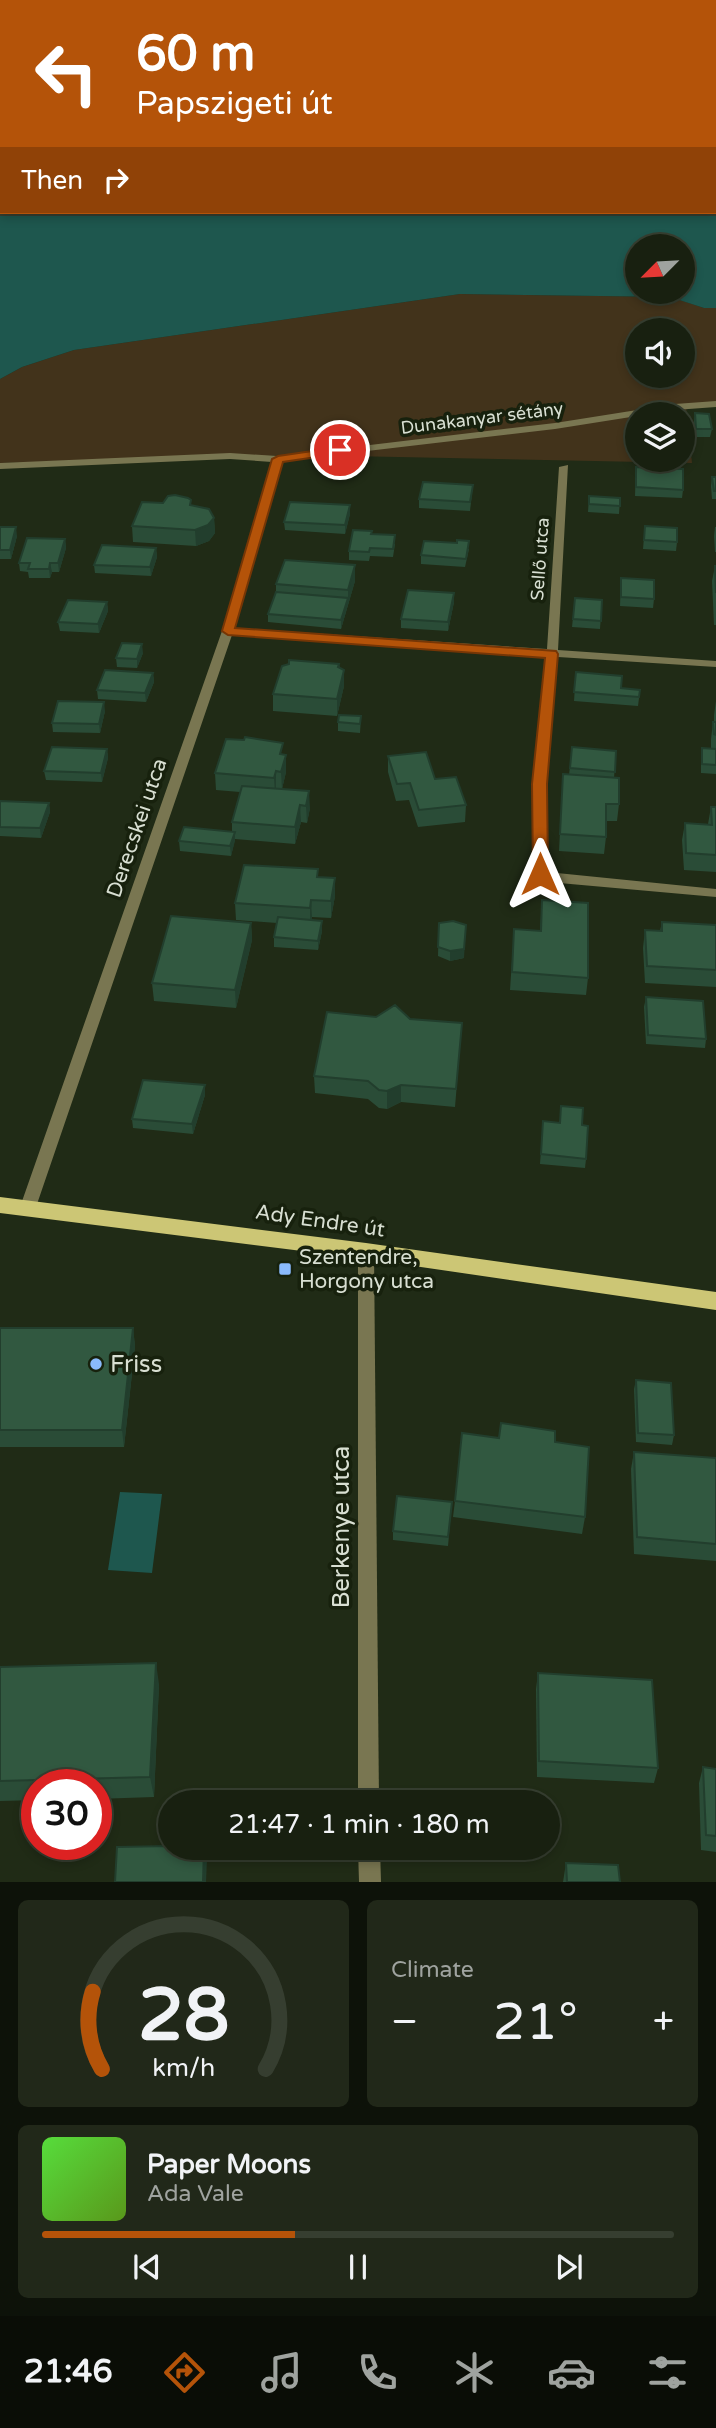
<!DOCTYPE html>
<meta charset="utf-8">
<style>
body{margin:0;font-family:"Varela Round",sans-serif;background:#212819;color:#f1f3f6;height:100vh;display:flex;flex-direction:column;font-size:26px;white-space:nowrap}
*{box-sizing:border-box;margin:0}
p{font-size:23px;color:#9fa39f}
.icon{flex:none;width:38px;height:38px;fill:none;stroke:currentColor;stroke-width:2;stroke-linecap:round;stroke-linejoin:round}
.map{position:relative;height:1882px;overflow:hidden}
.panel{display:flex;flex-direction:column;gap:18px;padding:18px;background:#0d1209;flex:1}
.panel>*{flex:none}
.guide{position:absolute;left:0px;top:0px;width:718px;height:214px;box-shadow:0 4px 10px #0003,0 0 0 2px #363e30;background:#b45309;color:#fff;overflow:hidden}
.needle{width:46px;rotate:246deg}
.controls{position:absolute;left:625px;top:234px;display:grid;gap:14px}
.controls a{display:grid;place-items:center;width:70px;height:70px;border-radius:50%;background:#182010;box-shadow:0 4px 10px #0003,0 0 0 2px #363e30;font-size:35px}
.speed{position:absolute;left:21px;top:1769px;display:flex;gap:14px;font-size:35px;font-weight:700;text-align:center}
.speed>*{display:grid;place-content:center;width:91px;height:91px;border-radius:50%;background:#182010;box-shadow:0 4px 10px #0003,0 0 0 2px #363e30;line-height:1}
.speed .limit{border:10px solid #d22;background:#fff;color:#111}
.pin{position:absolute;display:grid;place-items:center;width:60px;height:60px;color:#fff;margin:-30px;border:4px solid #fff;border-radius:50%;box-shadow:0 2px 7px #0007}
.me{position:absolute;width:77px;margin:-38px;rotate:0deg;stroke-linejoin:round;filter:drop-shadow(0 0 5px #0008)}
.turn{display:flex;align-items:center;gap:24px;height:147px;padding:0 21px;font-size:32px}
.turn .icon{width:91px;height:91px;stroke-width:2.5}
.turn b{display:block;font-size:49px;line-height:60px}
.then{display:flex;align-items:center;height:66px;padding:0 21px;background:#0003;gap:14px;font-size:26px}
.big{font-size:52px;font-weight:600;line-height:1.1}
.panel .tile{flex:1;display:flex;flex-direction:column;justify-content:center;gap:10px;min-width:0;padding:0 24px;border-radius:10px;background:#212819}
.panel .dial{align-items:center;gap:0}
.dial svg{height:182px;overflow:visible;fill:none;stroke:#363e30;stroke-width:7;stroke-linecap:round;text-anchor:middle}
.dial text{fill:#f1f3f6;stroke:none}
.song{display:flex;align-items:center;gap:21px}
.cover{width:84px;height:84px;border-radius:10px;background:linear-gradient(135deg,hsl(110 70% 55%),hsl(90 70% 35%))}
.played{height:7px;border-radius:4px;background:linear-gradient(90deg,#b45309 40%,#363e30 40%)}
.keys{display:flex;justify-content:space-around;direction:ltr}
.heat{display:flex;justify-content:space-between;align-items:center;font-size:38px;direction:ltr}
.panel .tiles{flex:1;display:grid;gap:18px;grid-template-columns:1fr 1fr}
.tile:last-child{grid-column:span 2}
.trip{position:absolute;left:158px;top:1790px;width:402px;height:70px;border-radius:35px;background:#182010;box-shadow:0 4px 10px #0003,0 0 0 2px #363e30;font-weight:600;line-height:70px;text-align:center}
.dock{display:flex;height:112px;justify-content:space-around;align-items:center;background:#0a0d06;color:#9fa39f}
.dock .icon{width:49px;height:49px}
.dock .current{color:#b45309}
.dock b{font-size:32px;color:#f1f3f6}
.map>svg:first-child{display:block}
</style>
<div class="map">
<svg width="716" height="1882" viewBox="0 0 716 1882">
<rect width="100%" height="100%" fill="#202b16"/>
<!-- green -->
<g fill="#42331b" fill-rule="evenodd">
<polygon points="0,0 716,0 716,14 716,2 2,2 0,77"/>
<path d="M460 294 671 297 704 308H716V402L686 406 692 463 299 455 0 463V379L22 367 74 350ZM637 331H682V376H637ZM637 415H682V460H637Z"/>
</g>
<!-- water -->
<g fill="#1e574e" fill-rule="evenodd">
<path d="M716 14V308H704L670 297 460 294 74 350 22 367 0 379V77L2 212H716ZM637 247H682V292H637Z"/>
<polygon points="120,1492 162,1494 152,1573 108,1570"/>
</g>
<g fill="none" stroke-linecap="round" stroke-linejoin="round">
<!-- street -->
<g fill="#797651" fill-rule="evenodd">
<polygon points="716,401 716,407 675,410 555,429 282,461 235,628 547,649 559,467 568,465 558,650 716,661 716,667 558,657 546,784 547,872 716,889 716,897 548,882 533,874 534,784 546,656 232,635 36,1207 34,1211 28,1213 22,1211 20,1207 222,631 272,462 230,459 0,469 0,463 230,453 278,456 555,423 675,404"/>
<polygon points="366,1244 372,1246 374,1251 379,1802 358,1802 358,1251 360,1246"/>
<polygon points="358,1848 380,1848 381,1882 359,1882"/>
</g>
<!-- primary -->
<polygon fill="#ccc675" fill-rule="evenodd" points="0,1197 366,1243 716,1292 716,1310 366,1259 0,1213"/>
</g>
<!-- wall -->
<g fill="#2a4c37">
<polygon points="695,413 712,429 710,437 695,437 694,422"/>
<polygon points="636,467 683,490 682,498 635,496"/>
<polygon points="712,477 716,477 716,499 712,499 711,486"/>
<polygon points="473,485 470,511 419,508 419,499"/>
<polygon points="589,496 620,498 619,514 588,512"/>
<polygon points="191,500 191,505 214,518 215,533 209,541 196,546 133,542 132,526 163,503"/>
<polygon points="350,514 345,534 285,530 284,522"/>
<polygon points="645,526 677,542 676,551 643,549"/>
<polygon points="0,527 17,536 11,559 0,559"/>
<polygon points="715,527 716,527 716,552 715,552 714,536"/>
<polygon points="372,531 372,534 395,544 393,557 370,556 369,561 349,560 349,551"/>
<polygon points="65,539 66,548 59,572 52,572 50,578 29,578 28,572 20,571 19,563"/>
<polygon points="156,548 157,557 151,576 95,573 94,565"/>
<polygon points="469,549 465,567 421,564 421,555"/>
<polygon points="715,566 716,566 716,625 714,625 712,581"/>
<polygon points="621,578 654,599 653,608 620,606"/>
<polygon points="355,581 341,629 268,622 268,614 276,592 276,584"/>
<polygon points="575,598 602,600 600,629 572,627"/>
<polygon points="107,602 108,611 99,633 60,631 58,622"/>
<polygon points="454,602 448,631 401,628 401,619"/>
<polygon points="143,653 137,668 117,667 116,658"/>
<polygon points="339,664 344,686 337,716 273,711 273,694"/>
<polygon points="576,672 621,688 640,690 638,706 574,701"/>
<polygon points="153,673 154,682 146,702 98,699 97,690"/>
<polygon points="716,701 716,774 701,773 701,757 702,748 711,749 711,739 713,722 714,722 714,715"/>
<polygon points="105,711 100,733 53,732 52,723"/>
<polygon points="361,716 360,733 338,731 338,722"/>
<polygon points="572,747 616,751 614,778 619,804 617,821 606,821 606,837 604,854 559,851 563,774 569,775"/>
<polygon points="107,749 108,758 102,782 46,780 44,771"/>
<polygon points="284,755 286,772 282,789 310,808 307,823 301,822 295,844 235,839 231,856 180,851 179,841 232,831 232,822 240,792 216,790 215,773"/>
<polygon points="388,756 435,779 466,805 465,822 418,827 409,800 396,801 388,772"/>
<polygon points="0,801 49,803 50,812 41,838 0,836"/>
<polygon points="711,807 716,807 716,872 684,870 682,840 685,823 708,824"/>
<polygon points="318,869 318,877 335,896 331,918 312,917 311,920 322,921 322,931 318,950 274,947 274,937 277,923 236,920 235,903"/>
<polygon points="542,900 588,978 586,995 510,990 514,929 540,931"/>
<polygon points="662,922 716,925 716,987 645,983 643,948 645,930 660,931"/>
<polygon points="251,923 252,940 236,1008 154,1001 152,983"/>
<polygon points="439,923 464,958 450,961 438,956"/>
<polygon points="646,997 706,1039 705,1048 646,1044 644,1007"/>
<polygon points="376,1017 462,1023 455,1107 401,1102 387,1109 379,1108 368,1099 315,1093 314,1076"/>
<polygon points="205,1085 205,1095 193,1134 133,1128 132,1119"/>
<polygon points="543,1121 582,1125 586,1159 585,1168 540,1164"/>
<polygon points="0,1328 133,1328 135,1346 124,1447 0,1447"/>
<polygon points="636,1380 674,1435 672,1445 636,1442 634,1389"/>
<polygon points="499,1438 555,1442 585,1517 582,1534 453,1517 455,1501"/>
<polygon points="634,1452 716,1458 716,1561 634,1554 631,1469"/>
<polygon points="452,1502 448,1546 393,1540 393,1531"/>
<polygon points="0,1667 159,1684 154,1797 96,1799 96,1785 37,1785 37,1800 0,1801"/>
<polygon points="538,1673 658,1768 654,1783 537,1777 536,1689"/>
<polygon points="703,1767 716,1769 716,1852 701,1850 699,1783"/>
<polygon points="566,1863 620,1882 563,1882"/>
</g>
<!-- shaded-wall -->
<g fill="#223e2d">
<polygon points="350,505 350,514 345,534 345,525"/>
<polygon points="214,518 215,533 209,541 196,546 195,530"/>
<polygon points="16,527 17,536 11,559 10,550"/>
<polygon points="65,539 66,548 59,572 58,563"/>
<polygon points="156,548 157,557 151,576 150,567"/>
<polygon points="50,563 52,572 50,578 49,569"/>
<polygon points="355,565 355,581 341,629 341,620 348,598 348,590"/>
<polygon points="454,593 454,602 448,631 448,622"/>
<polygon points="107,602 108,611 99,633 98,624"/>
<polygon points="142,644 143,653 137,668 137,659"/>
<polygon points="344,670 344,686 337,716 337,699"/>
<polygon points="153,673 154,682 146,702 145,693"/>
<polygon points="104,702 105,711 100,733 99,724"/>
<polygon points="107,749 108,758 102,782 101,773"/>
<polygon points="286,755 286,772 282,789 281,772"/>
<polygon points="276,771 276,788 275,795 274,778"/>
<polygon points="309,791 310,808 307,823 306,806"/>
<polygon points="49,803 50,812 41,838 40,828"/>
<polygon points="300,805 301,822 295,844 295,827"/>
<polygon points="235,832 235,841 231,856 230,846"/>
<polygon points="335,878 335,896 331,918 331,901"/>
<polygon points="311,900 312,917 310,926 310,908"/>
<polygon points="322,921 322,931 318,950 318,941"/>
<polygon points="251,923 252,940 236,1008 235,990"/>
<polygon points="466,925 464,958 450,961 450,951"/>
<polygon points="205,1085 205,1095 193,1134 192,1124"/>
<polygon points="401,1085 401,1102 387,1109 387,1091"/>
<polygon points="133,1328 135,1346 124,1447 122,1430"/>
<polygon points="156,1663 159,1684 154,1797 150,1777"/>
<polygon points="204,1848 207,1860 206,1882 203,1882"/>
</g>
<!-- building -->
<g fill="#315840" stroke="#223e2d" stroke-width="2">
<polygon points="695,413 709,414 712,429 696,429"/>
<polygon points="636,467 683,469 683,490 636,487"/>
<polygon points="712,477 716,477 716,491 714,491"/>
<polygon points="423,482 473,485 470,502 419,499"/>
<polygon points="175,495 188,498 191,500 190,505 209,509 214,518 208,525 195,530 132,526 142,502 163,503 168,496"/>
<polygon points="589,496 620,498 620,506 589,504"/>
<polygon points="290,502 350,505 345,525 284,522"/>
<polygon points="645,526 677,528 677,542 644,540"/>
<polygon points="0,527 16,527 10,550 0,550"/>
<polygon points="353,530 372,531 371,534 395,535 393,549 370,548 369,552 349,551"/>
<polygon points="27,538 65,539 58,563 50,563 49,569 28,569 30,563 19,563"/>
<polygon points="457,540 469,541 466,559 421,555 424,541 457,543"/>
<polygon points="102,545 156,548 150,567 94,565"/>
<polygon points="285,560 355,565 348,590 276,584"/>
<polygon points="715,566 716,566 716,593"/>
<polygon points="621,578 654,580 654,599 621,597"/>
<polygon points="408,590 454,593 448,622 401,619"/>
<polygon points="276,592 348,598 341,620 268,614"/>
<polygon points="575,598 602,600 601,621 573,619"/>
<polygon points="68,600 107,602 98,624 58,622"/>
<polygon points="122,643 142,644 137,659 116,658"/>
<polygon points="289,660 339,664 338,667 344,670 337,699 273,694 282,666 289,664"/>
<polygon points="105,670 153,673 145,693 97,690"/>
<polygon points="576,672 622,676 621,688 640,690 639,697 574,692"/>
<polygon points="58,701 104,702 99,724 52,723"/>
<polygon points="339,715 361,716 360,724 338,722"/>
<polygon points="713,722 716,722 716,735 714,734"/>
<polygon points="245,737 283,743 280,754 286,755 281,772 276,771 274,778 215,773 226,739 244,740"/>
<polygon points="52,747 107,749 101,773 44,771"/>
<polygon points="572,747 616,751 615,772 570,768"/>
<polygon points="702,748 716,749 716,765 702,764"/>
<polygon points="426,752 435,779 456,777 466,805 419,810 410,783 397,784 388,756"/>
<polygon points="563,774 619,778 619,804 606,804 606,837 560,834"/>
<polygon points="242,786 309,791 306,806 300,805 295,827 232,822"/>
<polygon points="0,801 49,803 40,828 0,827"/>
<polygon points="711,807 716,807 716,855 686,853 685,823 712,825"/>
<polygon points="184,827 235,832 230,846 179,841"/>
<polygon points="244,865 318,869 317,877 335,878 331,901 311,900 310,908 235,903"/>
<polygon points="542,900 588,903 588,978 512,972 514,929 541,931"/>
<polygon points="171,916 251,923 235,990 152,983"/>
<polygon points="278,917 322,921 318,941 274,937"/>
<polygon points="453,921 466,925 464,949 450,951 438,947 439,923"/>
<polygon points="662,922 716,925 716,970 647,966 645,930 662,931"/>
<polygon points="646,997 703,1001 706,1039 648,1035"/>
<polygon points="395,1005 410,1019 462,1023 456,1089 401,1085 387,1091 379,1090 368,1081 314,1076 327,1012 376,1017"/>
<polygon points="143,1080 205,1085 192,1124 132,1119"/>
<polygon points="561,1106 583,1108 582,1125 588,1126 586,1159 541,1154 543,1121 560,1123"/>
<polygon points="0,1328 133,1328 122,1430 0,1430"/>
<polygon points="636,1380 671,1383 674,1435 638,1433"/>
<polygon points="501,1423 555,1431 555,1442 589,1447 585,1517 455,1501 462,1433 499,1438"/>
<polygon points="634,1452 716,1458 716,1544 637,1537"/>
<polygon points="397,1496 452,1502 448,1537 393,1531"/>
<polygon points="156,1663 150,1777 0,1781 0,1667"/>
<polygon points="538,1673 652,1680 658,1768 539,1761"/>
<polygon points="703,1767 716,1769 716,1836 706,1835"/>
<polygon points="170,1846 170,1848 204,1848 203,1882 115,1882 117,1847"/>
<polygon points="566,1863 618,1865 620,1882 567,1882"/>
</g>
<!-- route -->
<polygon fill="#b45309" stroke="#753606" stroke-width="2" points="340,447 346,450 344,453 283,462 235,628 556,651 558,654 547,784 548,874 546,877 535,877 533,874 532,784 545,658 228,635 222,631 272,459 278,456"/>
<!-- markers -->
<g fill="#8abafc" stroke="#17210d" stroke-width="2.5">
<rect x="278" y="1262" width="14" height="14" rx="3.5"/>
<circle cx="96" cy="1364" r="7"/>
</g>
<g text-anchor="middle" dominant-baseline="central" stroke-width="7" stroke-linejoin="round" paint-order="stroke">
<!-- far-street labels -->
<g font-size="18" fill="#d8dfd2" stroke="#17210d">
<text transform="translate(482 418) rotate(-7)">Dunakanyar sétány</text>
<text transform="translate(540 559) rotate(-86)">Sellő utca</text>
</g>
<!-- street labels -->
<g font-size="21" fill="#d8dfd2" stroke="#17210d">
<text transform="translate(137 828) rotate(-71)">Derecskei utca</text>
<text transform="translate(320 1221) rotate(8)">Ady Endre út</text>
</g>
<!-- poi labels -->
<g font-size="21" fill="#d8dfd2" stroke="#17210d" text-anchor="start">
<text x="299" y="1257">Szentendre,<tspan x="299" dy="24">Horgony utca</tspan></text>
</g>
<!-- near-poi labels -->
<g font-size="24" fill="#d8dfd2" stroke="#17210d" text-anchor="start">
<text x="110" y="1364">Friss</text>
</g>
<!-- near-street labels -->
<g font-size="24" fill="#d8dfd2" stroke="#17210d">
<text transform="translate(341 1527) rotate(-90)">Berkenye utca</text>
</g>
</g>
</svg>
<div class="controls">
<a><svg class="needle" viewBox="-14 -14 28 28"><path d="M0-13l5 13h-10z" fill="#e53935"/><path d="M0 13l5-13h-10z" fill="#9fa39f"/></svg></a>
<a><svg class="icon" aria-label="sound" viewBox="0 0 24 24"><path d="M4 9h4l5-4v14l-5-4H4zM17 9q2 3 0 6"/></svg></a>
<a><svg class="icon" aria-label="layers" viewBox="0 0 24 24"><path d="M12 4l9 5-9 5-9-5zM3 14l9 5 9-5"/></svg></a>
</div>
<div class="speed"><div class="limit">30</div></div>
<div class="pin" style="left:340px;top:450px;background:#d93025"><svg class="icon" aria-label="arrive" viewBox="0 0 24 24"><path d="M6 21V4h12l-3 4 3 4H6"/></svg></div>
<svg class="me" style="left:540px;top:874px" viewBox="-20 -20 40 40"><path d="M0-17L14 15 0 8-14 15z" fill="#b45309" stroke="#fff" stroke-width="4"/></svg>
<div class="trip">21:47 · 1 min · 180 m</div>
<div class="guide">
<div class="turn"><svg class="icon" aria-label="left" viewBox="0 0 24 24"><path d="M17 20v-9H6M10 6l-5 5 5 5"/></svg><div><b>60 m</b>Papszigeti út</div></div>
<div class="then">Then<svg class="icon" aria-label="right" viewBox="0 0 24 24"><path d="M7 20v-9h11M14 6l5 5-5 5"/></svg></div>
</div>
</div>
<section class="panel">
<div class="tiles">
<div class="tile dial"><svg viewBox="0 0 100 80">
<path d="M14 69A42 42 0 1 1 86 69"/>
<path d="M14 69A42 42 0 0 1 10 35" stroke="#b45309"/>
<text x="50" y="56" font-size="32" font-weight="700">28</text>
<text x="50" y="72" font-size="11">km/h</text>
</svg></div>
<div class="tile"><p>Climate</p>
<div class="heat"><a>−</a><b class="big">21°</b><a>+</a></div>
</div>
<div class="tile">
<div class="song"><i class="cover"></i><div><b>Paper Moons</b><p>Ada Vale</p></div></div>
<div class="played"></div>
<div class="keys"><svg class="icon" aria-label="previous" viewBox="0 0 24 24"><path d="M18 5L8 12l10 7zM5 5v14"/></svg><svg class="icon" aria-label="pause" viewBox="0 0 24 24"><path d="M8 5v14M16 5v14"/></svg><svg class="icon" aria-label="next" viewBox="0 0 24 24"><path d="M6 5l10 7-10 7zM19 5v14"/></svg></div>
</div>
</div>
</section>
<nav class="dock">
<b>21:46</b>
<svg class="icon current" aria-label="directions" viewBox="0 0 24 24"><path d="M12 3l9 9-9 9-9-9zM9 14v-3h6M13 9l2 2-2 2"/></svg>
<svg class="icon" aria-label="music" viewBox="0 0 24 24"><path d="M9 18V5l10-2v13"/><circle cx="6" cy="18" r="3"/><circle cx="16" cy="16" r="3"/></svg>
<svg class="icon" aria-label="phone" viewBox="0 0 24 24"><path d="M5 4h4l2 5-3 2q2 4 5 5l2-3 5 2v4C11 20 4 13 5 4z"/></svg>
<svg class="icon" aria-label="climate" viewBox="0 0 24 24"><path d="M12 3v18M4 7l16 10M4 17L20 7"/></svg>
<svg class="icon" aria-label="car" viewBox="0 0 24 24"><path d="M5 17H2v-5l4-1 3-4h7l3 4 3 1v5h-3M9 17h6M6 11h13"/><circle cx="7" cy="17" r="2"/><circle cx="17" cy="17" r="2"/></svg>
<svg class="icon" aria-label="filters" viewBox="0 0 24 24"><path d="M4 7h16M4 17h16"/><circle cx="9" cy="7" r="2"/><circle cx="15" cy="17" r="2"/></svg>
</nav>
